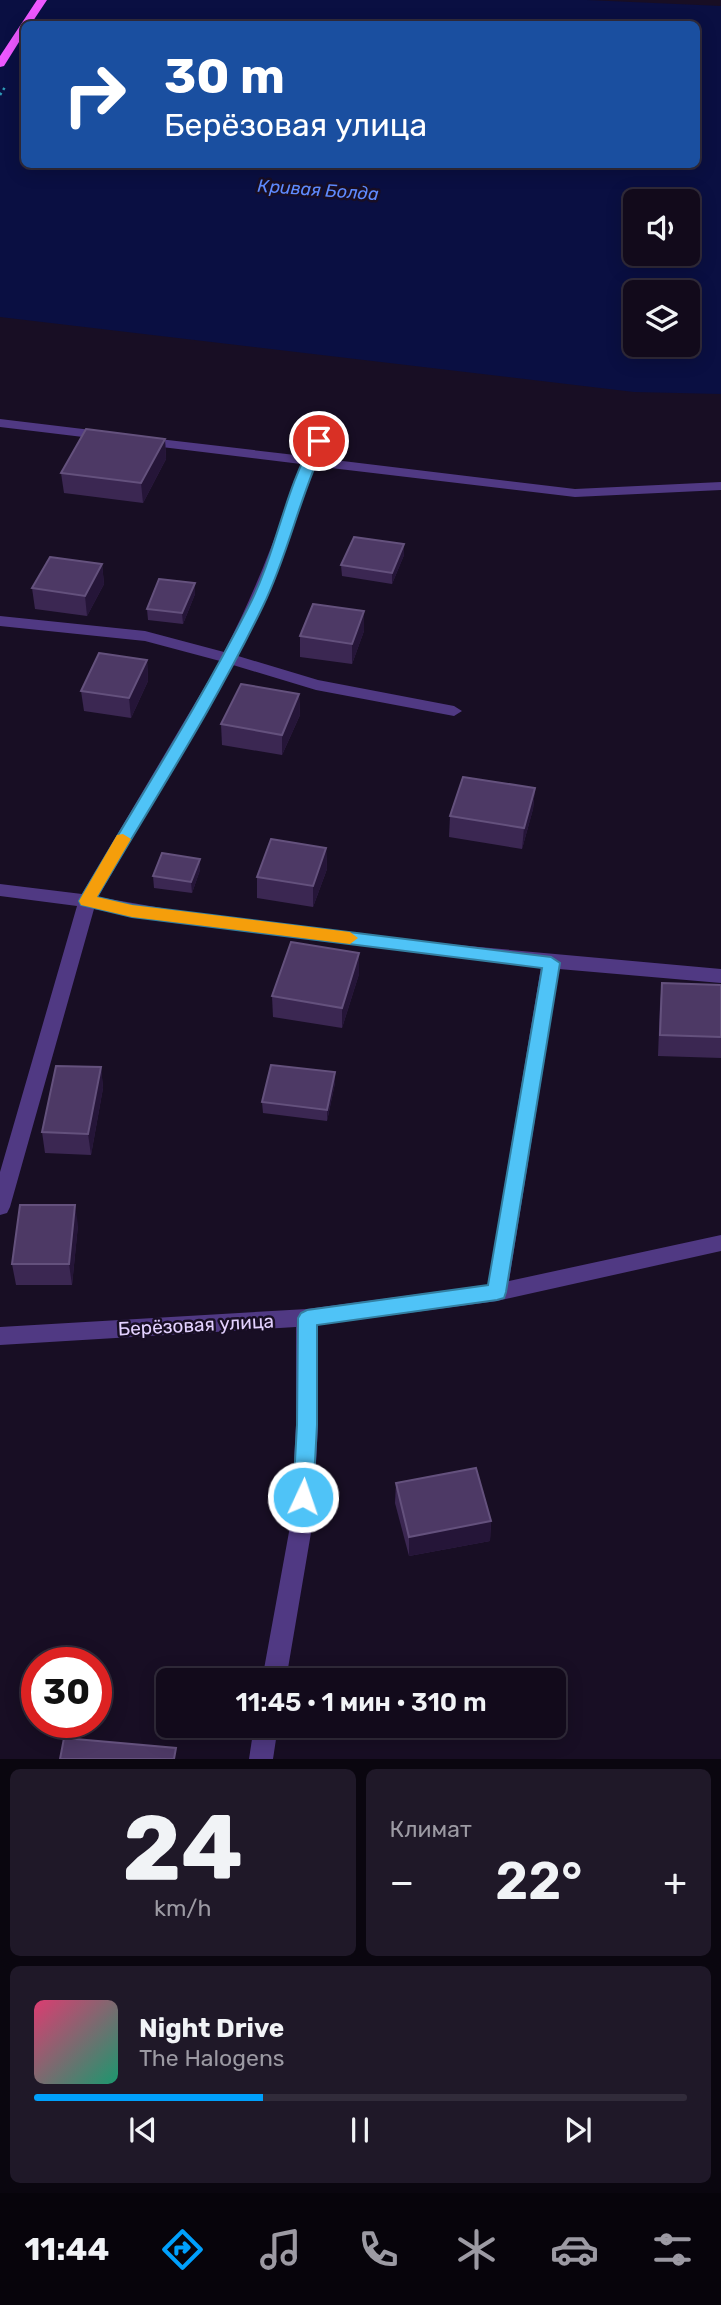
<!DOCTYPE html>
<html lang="ru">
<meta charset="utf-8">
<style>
body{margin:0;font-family:Rubik,sans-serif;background:#1f1828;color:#f1f3f6;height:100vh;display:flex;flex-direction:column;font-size:26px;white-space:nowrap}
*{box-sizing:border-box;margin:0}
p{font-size:23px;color:#9c9aa3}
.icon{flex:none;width:38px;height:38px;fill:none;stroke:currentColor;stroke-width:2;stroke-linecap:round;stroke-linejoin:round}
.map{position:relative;height:1759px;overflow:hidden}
.panel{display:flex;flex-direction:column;gap:10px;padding:10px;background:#0a060f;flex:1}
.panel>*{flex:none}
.banner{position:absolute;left:21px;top:21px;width:679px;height:147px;border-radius:10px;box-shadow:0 4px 18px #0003,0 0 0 2px #312b3a;background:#1a4fa0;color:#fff;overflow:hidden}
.controls{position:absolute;left:623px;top:189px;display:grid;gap:14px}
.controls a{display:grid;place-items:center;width:77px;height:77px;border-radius:10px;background:#120a1b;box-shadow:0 4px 18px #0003,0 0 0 2px #312b3a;font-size:35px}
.speed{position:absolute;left:21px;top:1647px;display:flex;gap:14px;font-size:35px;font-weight:700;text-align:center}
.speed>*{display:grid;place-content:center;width:91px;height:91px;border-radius:50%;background:#120a1b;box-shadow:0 4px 18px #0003,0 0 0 2px #312b3a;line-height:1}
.speed .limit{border:10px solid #d22;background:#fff;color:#111}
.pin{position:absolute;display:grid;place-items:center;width:60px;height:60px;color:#fff;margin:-30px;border:4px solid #fff;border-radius:50%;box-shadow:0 2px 7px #0007}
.me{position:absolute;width:77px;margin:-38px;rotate:3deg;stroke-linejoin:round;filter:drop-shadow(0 0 5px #0008)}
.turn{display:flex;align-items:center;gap:24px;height:147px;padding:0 28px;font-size:32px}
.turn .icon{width:91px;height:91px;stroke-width:2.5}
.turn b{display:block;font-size:49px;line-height:60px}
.big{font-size:52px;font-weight:600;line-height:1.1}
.panel .card{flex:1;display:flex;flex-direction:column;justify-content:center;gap:10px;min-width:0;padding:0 24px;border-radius:10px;background:#1f1828}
.panel .dial{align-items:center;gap:0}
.dial b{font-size:91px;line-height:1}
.song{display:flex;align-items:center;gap:21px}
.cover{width:84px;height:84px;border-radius:10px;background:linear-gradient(135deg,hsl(340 70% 55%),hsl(160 70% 35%))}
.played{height:7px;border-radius:4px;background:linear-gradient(90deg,#00a0fc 35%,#312b3a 35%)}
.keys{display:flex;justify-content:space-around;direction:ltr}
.heat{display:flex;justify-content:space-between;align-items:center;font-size:38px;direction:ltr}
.panel .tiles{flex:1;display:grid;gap:10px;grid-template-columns:1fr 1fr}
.card:last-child{grid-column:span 2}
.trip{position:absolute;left:156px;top:1668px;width:410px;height:70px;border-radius:10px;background:#120a1b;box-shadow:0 4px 18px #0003,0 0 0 2px #312b3a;font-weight:600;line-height:70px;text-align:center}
.tab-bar{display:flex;height:112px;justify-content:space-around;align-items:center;background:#07040b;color:#9c9aa3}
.tab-bar .icon{width:49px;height:49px}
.tab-bar .current{color:#00a0fc}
.tab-bar b{font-size:32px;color:#f1f3f6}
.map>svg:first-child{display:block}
</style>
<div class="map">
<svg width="721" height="1759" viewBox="0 0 721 1759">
<rect width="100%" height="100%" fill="#180e24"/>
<!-- water -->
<path fill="#0a0f42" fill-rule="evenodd" d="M0 0H587L721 6V394L634 392 0 317ZM24 24H696V164H24ZM635 201H688V254H635ZM635 292H688V345H635Z"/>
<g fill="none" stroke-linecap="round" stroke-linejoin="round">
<!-- path -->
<polyline stroke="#2e9ab6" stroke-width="2.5" stroke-dasharray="2.5 3.5" stroke-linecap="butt" points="0,95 5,87"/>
<!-- street -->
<g fill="#503983" fill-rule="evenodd">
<polygon points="0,419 108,432 115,436 108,440 0,427"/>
<path d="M142 437 304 456 314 438 319 437 326 441 318 458 575 489 721 482V490L575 497 314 466C293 532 270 594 238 656L318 680 454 706 462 711 454 716 316 690 233 665 98 897 173 910 446 944 721 969V983L559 969 509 1281 721 1235V1251L497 1301 318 1325V1425L313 1521 286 1680H262L291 1521 296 1425V1327L0 1345V1327L307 1309 488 1285 541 967 173 922 94 909 10 1207 7 1213 0 1215V1172L77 906 0 896V884L82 894 220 661 145 641 0 626V616L145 631 224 652C256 591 279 529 301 464L137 444 135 441Z"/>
<polygon points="254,1726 278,1726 273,1759 249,1759"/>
</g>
<!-- primary -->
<polygon fill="#ed58ff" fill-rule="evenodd" points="37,0 47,0 31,24 24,24 24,34 4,66 0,67 0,56"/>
</g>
<!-- wall -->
<g fill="#3b2752">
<polygon points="165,439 166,459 143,503 64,493 61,473"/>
<polygon points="404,555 392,584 342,576 341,565"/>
<polygon points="102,564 104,584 87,616 35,609 32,588"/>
<polygon points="195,594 183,624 148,620 147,609"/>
<polygon points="364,631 352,664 300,657 300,636"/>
<polygon points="147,660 148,681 131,718 84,711 81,691"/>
<polygon points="299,694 300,715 282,755 222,745 221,724"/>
<polygon points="535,788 533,809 522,849 449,837 450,816"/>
<polygon points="326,848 327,869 313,907 257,898 257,877"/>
<polygon points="200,870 192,893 154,888 153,876"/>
<polygon points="359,974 342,1028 273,1017 272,996"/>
<polygon points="662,983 721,985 721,1058 658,1056 660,1003"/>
<polygon points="101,1067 103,1088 91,1155 45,1153 42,1132"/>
<polygon points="335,1072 335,1083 327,1121 263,1113 262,1102"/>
<polygon points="78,1225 72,1285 16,1285 12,1264"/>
<polygon points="396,1483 491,1521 490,1541 409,1556 395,1503"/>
</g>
<!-- shaded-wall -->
<g fill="#251538">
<polygon points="165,439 166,459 143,503 141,483"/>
<polygon points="404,544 404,555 392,584 392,573"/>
<polygon points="102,564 104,584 87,616 85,596"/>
<polygon points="195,583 195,594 183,624 182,613"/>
<polygon points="364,611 364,631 352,664 352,644"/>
<polygon points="147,660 148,681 131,718 129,698"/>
<polygon points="299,694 300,715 282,755 282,735"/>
<polygon points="535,788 533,809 522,849 524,828"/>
<polygon points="326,848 327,869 313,907 313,886"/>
<polygon points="200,859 200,870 192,893 191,882"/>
<polygon points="359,953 359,974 342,1028 342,1008"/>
<polygon points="101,1067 103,1088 91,1155 88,1134"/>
<polygon points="335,1072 335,1083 327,1121 327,1110"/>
<polygon points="75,1205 78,1225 72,1285 69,1264"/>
<polygon points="491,1521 490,1541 409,1556 409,1537"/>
</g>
<!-- building -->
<g fill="#4d3965" stroke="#64517d" stroke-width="2">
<polygon points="86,429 165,439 141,483 61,473"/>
<polygon points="354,537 404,544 392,573 341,565"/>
<polygon points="50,557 102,564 85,596 32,588"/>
<polygon points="159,579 195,583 182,613 147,609"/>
<polygon points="313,604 364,611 352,644 300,636"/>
<polygon points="99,653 147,660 129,698 81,691"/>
<polygon points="241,684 299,694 282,735 221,724"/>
<polygon points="463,777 535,788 524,828 450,816"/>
<polygon points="271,839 326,848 313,886 257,877"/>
<polygon points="162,853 200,859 191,882 153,876"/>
<polygon points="291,942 359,953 342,1008 272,996"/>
<polygon points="662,983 721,985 721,1037 660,1035"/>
<polygon points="271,1065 335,1072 327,1110 262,1102"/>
<polygon points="56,1066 101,1067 88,1134 42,1132"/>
<polygon points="20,1205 75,1205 69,1264 12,1264"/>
<polygon points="476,1468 491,1521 409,1537 396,1483"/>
<polygon points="64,1738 176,1748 174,1759 60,1759"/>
</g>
<!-- route -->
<path fill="#4fc3f7" stroke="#337fa1" stroke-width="2" d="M319 437 326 441C300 494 289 553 263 606 215 706 153 801 97 897L132 905 551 957 560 963 506 1292 504 1298 497 1300 317 1325V1425L313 1497 310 1503 303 1506 296 1503 293 1497 297 1425 298 1318 301 1313 307 1310 488 1285 542 968 132 917 81 905 79 901C136 803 198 707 249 606 276 554 285 487 315 438Z"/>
<!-- slow -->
<polygon fill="#f59e0b" points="123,834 131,839 97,897 132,905 350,932 358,938 350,944 132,917 81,905 79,901 117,835"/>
<g text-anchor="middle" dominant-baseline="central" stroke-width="5" stroke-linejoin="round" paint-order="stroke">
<!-- far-water labels -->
<g font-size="18" font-style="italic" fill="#5f8bff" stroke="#180e24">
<text transform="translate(318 190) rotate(4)">Кривая Болда</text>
</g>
<!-- street labels -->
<g font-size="19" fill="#e3d1ff" stroke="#180e24">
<text transform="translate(196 1325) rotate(-3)">Берёзовая улица</text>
</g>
</g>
</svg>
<div class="controls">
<a><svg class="icon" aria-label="sound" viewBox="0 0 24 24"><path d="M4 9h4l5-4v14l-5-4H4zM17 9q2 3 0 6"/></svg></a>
<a><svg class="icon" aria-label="layers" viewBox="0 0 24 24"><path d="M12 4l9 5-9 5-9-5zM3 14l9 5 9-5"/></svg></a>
</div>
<div class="speed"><div class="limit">30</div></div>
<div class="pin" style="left:319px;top:441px;background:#d93025"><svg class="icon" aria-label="arrive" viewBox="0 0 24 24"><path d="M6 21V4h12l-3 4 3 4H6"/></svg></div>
<svg class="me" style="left:303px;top:1497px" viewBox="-20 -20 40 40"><circle r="17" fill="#4fc3f7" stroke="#fff" stroke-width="3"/><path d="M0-11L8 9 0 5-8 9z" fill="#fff"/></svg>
<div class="trip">11:45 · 1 мин · 310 m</div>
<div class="banner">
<div class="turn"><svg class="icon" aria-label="right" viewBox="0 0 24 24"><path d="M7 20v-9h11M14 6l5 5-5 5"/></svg><div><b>30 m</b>Берёзовая улица</div></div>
</div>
</div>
<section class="panel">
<div class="tiles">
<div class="card dial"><b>24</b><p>km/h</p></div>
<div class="card"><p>Климат</p>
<div class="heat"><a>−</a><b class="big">22°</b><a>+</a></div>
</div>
<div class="card">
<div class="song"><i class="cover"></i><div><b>Night Drive</b><p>The Halogens</p></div></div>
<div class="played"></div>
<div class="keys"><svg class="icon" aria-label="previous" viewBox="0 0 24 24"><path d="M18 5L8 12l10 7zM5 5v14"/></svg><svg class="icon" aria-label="pause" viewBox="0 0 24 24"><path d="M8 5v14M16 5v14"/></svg><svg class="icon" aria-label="next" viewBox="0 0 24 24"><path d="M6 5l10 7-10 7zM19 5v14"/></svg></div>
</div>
</div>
</section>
<nav class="tab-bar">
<b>11:44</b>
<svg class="icon current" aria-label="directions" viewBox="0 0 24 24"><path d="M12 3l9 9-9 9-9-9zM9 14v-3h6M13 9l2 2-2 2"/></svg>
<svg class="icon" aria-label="music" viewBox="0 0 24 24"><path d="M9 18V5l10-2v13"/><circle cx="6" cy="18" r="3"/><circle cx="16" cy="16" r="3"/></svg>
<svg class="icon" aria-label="phone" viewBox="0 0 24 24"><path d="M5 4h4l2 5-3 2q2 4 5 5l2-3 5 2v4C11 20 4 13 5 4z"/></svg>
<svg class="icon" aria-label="climate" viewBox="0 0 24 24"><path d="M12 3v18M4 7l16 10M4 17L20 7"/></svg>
<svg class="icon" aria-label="car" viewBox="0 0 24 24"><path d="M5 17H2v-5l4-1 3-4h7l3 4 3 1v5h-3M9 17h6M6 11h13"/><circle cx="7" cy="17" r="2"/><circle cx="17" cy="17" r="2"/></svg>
<svg class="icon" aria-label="filters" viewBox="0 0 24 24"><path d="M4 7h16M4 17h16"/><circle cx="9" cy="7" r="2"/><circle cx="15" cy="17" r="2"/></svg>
</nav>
